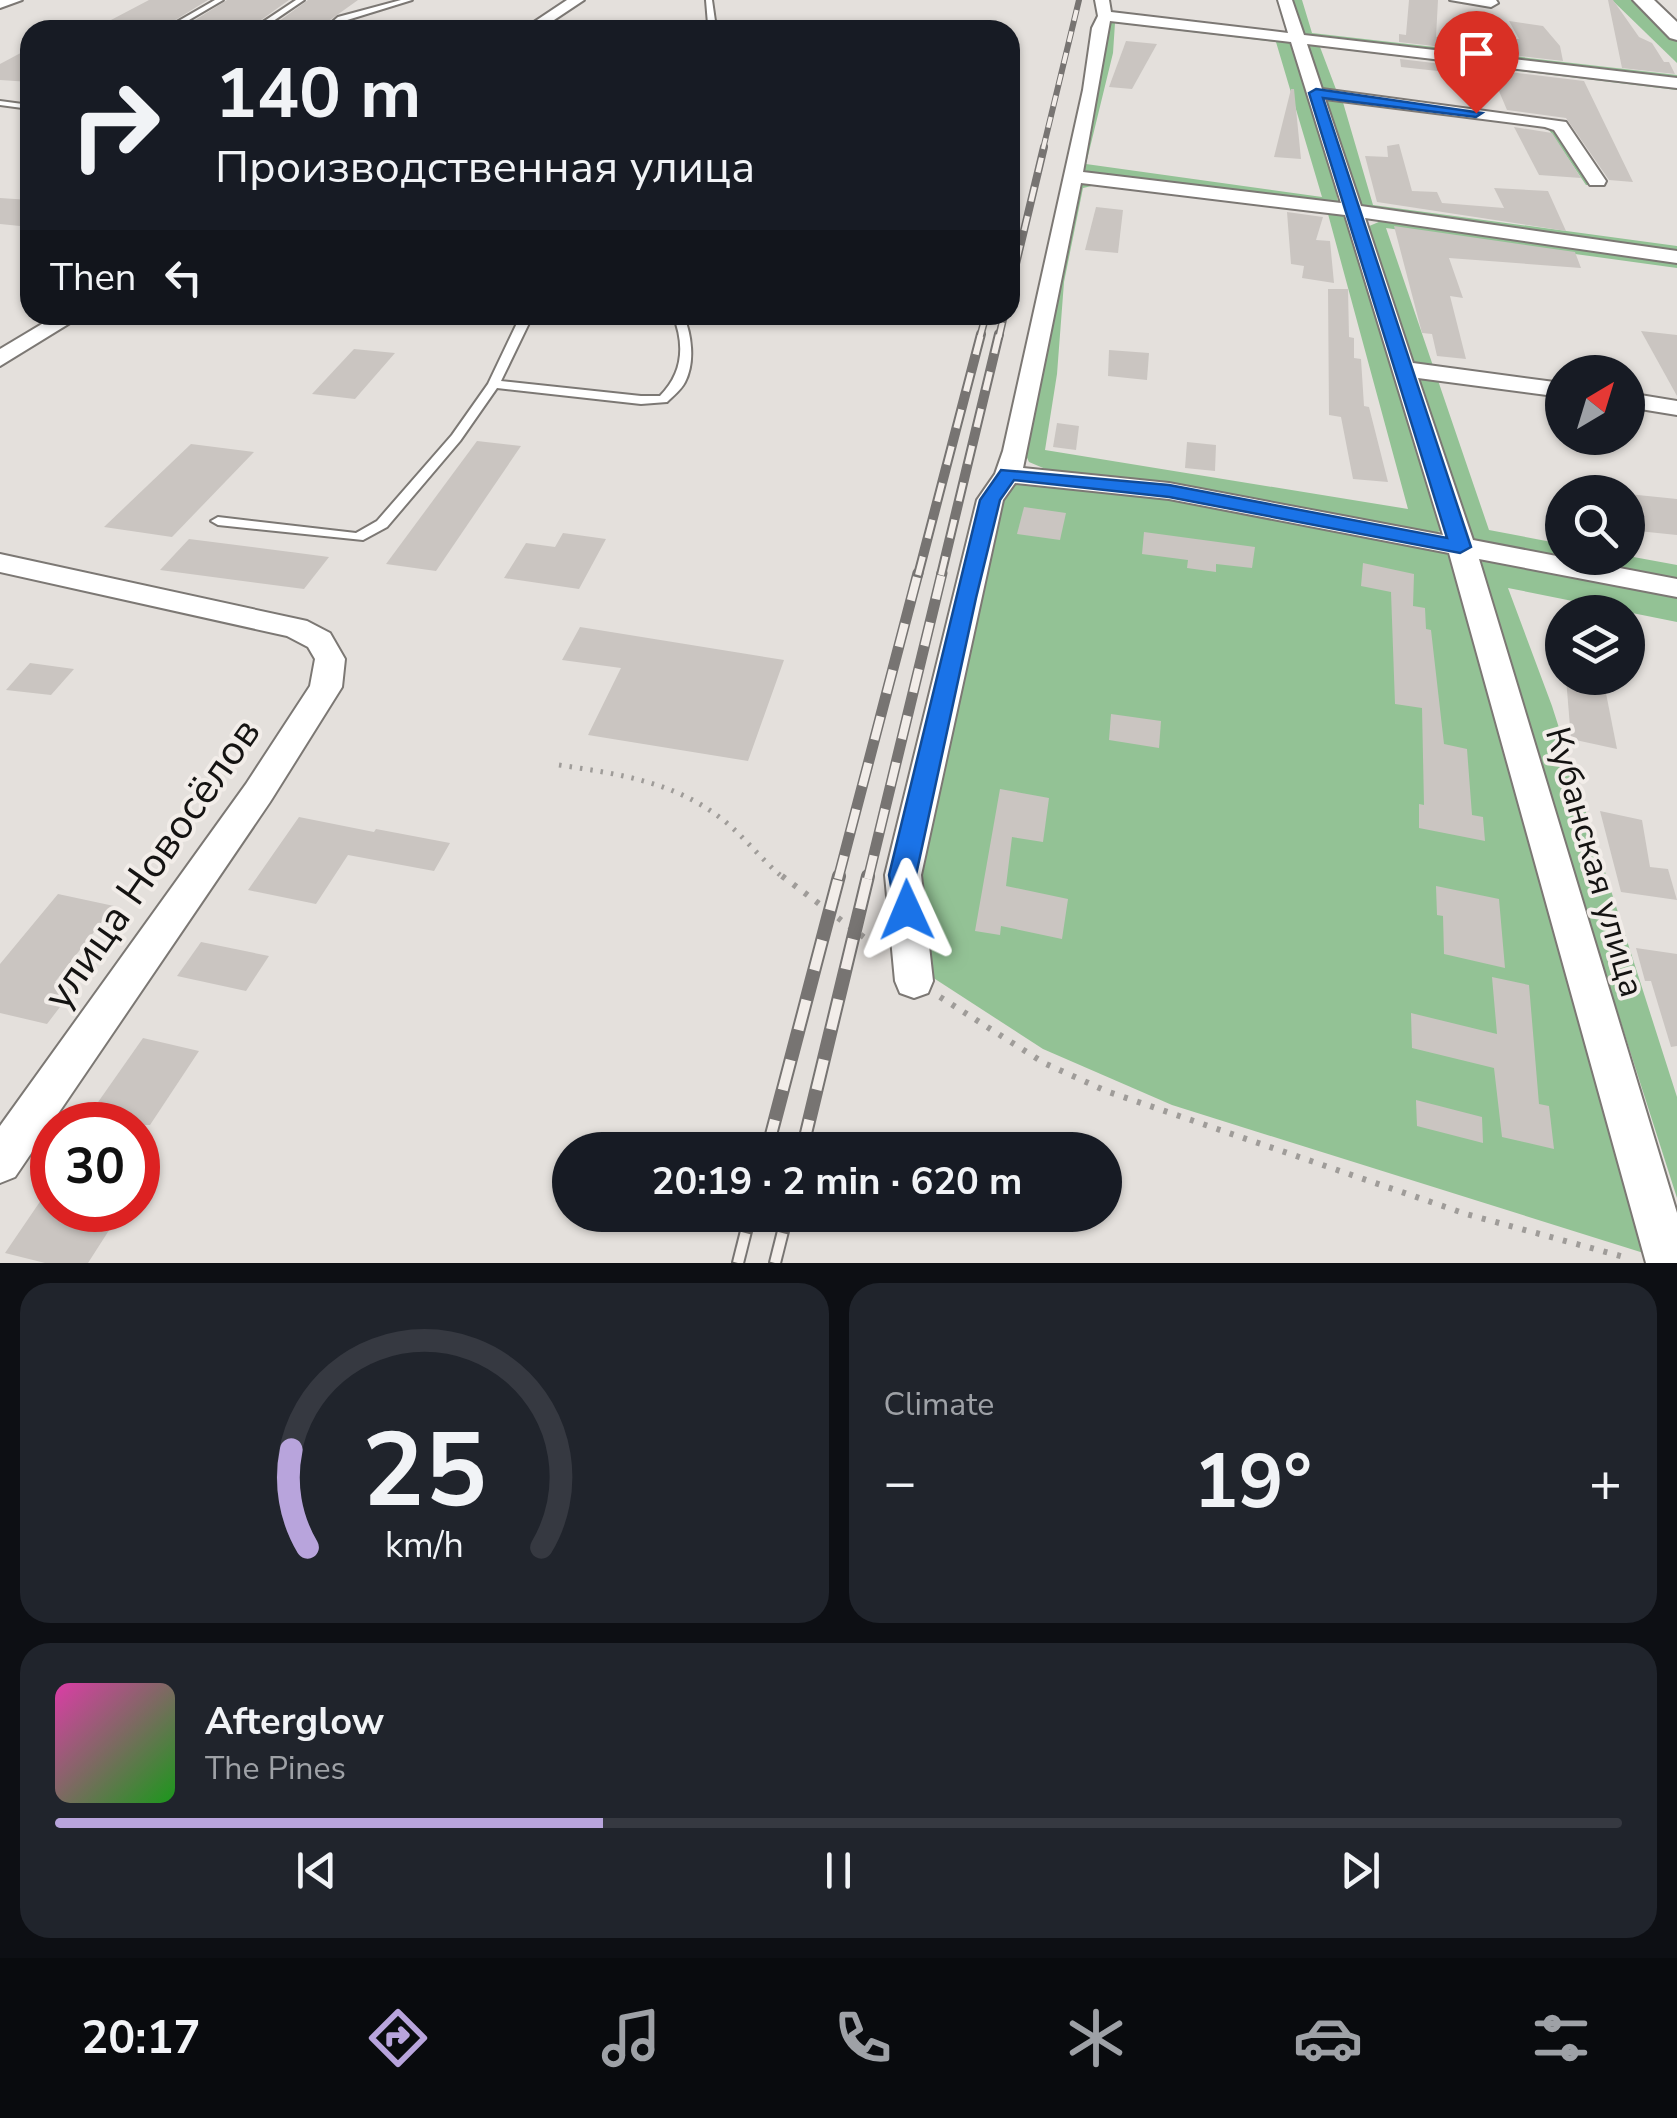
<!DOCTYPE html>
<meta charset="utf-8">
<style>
body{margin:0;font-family:"Nunito Sans",sans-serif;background:#20242c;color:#f1f3f6;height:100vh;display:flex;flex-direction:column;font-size:38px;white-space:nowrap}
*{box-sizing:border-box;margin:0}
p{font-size:32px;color:#9ea1a6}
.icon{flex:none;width:55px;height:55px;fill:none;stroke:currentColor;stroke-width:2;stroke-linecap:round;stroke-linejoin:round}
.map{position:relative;height:1263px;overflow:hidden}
.side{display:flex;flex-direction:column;gap:20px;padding:20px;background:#0d0f14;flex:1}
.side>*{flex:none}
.top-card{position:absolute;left:20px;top:20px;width:1000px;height:305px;border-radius:30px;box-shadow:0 2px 8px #0004;background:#171b24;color:#f1f3f6;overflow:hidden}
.needle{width:65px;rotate:38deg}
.buttons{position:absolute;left:1545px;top:355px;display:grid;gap:20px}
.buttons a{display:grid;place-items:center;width:100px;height:100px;border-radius:50%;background:#171b24;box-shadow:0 2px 8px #0004;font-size:50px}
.speed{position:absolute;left:30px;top:1102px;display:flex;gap:20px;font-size:50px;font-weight:700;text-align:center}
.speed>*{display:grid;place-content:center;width:130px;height:130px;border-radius:50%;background:#171b24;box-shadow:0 2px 8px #0004;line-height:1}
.speed .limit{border:15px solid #d22;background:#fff;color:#111}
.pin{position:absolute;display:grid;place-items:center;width:85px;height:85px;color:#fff;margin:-102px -42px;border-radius:50% 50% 50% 0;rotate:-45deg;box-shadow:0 0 10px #0007}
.pin .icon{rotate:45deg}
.me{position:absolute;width:110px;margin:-55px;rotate:359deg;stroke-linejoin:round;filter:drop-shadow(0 0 8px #0008)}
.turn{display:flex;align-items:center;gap:35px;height:210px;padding:0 30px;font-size:45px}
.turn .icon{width:130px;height:130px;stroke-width:2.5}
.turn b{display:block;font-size:70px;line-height:85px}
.then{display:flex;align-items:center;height:95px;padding:0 30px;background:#0003;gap:20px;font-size:38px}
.big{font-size:75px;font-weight:700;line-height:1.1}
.side .widget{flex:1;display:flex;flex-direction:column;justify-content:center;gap:15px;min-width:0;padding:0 35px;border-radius:30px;background:#20242c}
.side .dial{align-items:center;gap:0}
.dial svg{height:260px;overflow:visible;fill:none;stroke:#363941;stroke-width:7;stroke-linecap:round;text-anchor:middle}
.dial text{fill:#f1f3f6;stroke:none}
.song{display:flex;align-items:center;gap:30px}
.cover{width:120px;height:120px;border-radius:15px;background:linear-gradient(135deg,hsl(320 70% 55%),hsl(120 70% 35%))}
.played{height:10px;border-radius:5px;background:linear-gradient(90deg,#b8a4dc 35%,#363941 35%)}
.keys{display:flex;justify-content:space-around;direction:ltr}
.heat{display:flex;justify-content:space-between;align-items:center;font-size:55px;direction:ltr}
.side .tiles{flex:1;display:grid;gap:20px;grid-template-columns:1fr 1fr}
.widget:last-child{grid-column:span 2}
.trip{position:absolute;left:552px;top:1132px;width:570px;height:100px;border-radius:50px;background:#171b24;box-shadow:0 2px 8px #0004;font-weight:700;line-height:100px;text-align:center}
.dock{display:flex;height:160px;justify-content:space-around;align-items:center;background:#090b0e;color:#9ea1a6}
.dock .icon{width:70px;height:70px}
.dock .active{color:#b8a4dc}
.dock b{font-size:45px;color:#f1f3f6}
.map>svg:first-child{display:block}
</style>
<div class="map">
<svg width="1677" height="1263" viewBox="0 0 1677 1263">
<rect width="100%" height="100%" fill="#e4e0dc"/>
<!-- green -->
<g fill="#93c295" fill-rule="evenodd">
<polygon points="1290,0 1302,0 1312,33 1677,75 1677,80 1303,37"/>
<polygon points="1612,0 1635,0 1677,42 1677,63"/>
<path d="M1116 20 1291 39 1331 164 1338 201 1333 204 1080 173 1108 23ZM1115 23 1276 42 1322 197 1086 164 1113 53Z"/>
<polygon points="1305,41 1677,85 1677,90 1320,47 1337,92 1321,89"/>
<polygon points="1322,95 1547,123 1556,128 1591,185 1586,185 1545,124 1342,99 1373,205 1677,246 1677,255 1361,211 1357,207"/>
<path d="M1089 180C1132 183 1323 199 1348 219L1442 531 1428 534 1370 526 1122 480 1055 473 1029 462 1023 449 1073 188 1078 182ZM1096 185 1328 214 1408 509 1045 450 1057 374 1064 282 1083 188Z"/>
<polygon points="1381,221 1677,261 1677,268 1386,228 1489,530 1562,544 1562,558 1628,556 1677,565 1677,582 1477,543 1467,535 1367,227"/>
<polygon points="1013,482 1166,497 1448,548 1650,1255 1172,1105 1043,1049 932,977 916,895 995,502"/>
<polygon points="1490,557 1677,595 1677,622 1508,588 1552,706 1677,1097 1677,1198 1475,566"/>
</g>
<!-- building -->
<g fill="#cac5c1">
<polygon points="149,0 208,0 159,30 92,30"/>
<polygon points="227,0 289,0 247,30 179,30"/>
<polygon points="308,0 358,0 316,30 267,30"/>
<polygon points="1409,0 1438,0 1436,37 1515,42 1513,39 1519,39 1509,21 1543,26 1560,46 1563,61 1399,42 1399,34 1406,35"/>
<polygon points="1608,0 1613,0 1639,37 1652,43 1664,62 1669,62 1675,74 1622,68"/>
<polygon points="1126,41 1157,44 1132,89 1109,87"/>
<polygon points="30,48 30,82 0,80 0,64"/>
<polygon points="1400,59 1584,81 1633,182 1609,180 1566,118 1507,110 1493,77 1401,67"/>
<polygon points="1291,89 1294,89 1301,159 1274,157"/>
<polygon points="1514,127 1552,133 1581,178 1539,175"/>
<polygon points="1399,144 1412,191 1437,192 1442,203 1504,208 1494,188 1548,191 1566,231 1377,202 1365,156 1388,157 1387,146"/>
<polygon points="0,198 30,200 30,227 0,224"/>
<polygon points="1096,207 1123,210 1118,253 1085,250"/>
<polygon points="1287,212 1323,217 1316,240 1330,241 1334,283 1302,278 1304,266 1291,264"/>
<polygon points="1394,226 1575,252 1581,268 1449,258 1463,298 1450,296 1466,359 1437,356 1432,334 1422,333"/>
<polygon points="1328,289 1348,289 1349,337 1354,338 1354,358 1361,359 1364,406 1369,407 1388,482 1353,479 1341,417 1329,415"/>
<polygon points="1641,331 1677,335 1677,396"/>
<polygon points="354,349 395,353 355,399 312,394"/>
<polygon points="1109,350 1149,353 1147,380 1108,376"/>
<polygon points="1057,423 1079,426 1076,450 1053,447"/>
<polygon points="477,441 521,446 436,571 386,564"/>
<polygon points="1187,442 1216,445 1215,471 1185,468"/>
<polygon points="191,444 254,452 172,537 104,527"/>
<polygon points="1628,494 1677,499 1677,535 1628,530"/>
<polygon points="1024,507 1066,513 1060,540 1017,534"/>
<polygon points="1144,532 1255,547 1252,568 1216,564 1216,572 1187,568 1188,560 1142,554"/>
<polygon points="563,533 606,539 579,589 504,578 526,543 555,547"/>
<polygon points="189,539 329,557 304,589 160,570"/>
<polygon points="1363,563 1414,574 1413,606 1425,608 1426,629 1431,630 1444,744 1467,749 1472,815 1483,817 1485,841 1419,828 1419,804 1424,805 1422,708 1395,704 1391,592 1361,586"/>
<polygon points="580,627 784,660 748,761 588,735 621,668 562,660"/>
<polygon points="30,663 74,669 51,695 6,690"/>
<polygon points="1566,678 1603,678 1617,749 1571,739"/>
<polygon points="1111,714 1161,721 1159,748 1109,740"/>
<polygon points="1000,789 1049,798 1043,842 1012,837 1006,886 1068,899 1062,939 1001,926 1000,935 975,931"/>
<polygon points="1600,811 1642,820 1650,867 1668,869 1677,900 1621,892"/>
<polygon points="299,817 374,832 376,829 450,843 434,871 348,855 316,904 248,890"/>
<polygon points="1436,886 1499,899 1505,968 1444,954 1443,916 1437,915"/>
<polygon points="58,894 114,906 55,982 76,986 47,1024 0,1013 0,964"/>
<polygon points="201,942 269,956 246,991 177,976"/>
<polygon points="1636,948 1677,954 1677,1046 1671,1047 1651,981 1645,981"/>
<polygon points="1492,977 1529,985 1539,1104 1549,1106 1554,1149 1502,1137 1494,1068 1412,1048 1411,1013 1497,1034"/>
<polygon points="143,1038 199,1051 150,1125 82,1125"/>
<polygon points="1416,1100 1482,1117 1483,1143 1417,1126"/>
<polygon points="52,1184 52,1210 122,1210 88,1263 45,1263 5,1253"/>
</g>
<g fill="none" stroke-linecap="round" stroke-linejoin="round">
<!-- lane casing -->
<g stroke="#7c7874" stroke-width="4">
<g id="lane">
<polygon points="215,0 223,0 172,30 163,30"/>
<polygon points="296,0 304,0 260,30 251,30"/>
<polygon points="401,0 412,0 344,21 332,30 323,30 338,17"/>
<polygon points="706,0 712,0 715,21 733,30 723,30 708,24"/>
<polygon points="0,101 30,105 30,109 0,105"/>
<path d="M516 315H527L531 319 501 381 641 396H660C683 373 685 345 673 315H683C692 334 695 363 685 382 681 390 673 396 667 402L641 404 497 388 460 441 387 527 363 540 218 525 211 521 218 517 356 533 377 521 452 435 488 384 519 319Z"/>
</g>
</g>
<!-- street casing -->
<g stroke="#7c7874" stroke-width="4">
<g id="street">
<polygon points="0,0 22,0 0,8"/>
<polygon points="567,0 584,0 539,30 522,30"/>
<path d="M1095 0H1109L1111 12 1288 33 1278 0H1292L1304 35 1677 78V88L1307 44 1322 89 1566 122 1606 181 1604 185H1590L1554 130 1545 127 1325 99 1361 206 1677 251V263L1365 218 1413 363 1562 383V397L1418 378 1473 540 1677 579V597L1479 559 1677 1213V1263H1646L1449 553 1169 499 1015 483 1003 500 921 875 933 981 928 993 914 998 900 993 895 981 885 875 977 500 995 474 1003 451 1083 90 1092 28 1098 16ZM1110 21 1291 42 1341 203 1083 172ZM1081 183 1345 215 1443 535 1169 483 1023 468Z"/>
<polygon points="1450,0 1496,0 1498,3 1491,7"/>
<polygon points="57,315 83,315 0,366 0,349"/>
<polygon points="1628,393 1677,401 1677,415 1628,407"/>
<polygon points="0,554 307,621 330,633 345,659 342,687 270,802 15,1177 0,1183 0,1126 246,784 310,686 315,659 308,647 287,636 0,572"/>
</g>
</g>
<!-- secondary casing -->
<g stroke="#7c7874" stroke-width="4">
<polygon id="secondary" points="1633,0 1654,0 1677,22 1677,40 1670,38"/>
</g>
<!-- path-far1 -->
<path stroke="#9f9c99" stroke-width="5" stroke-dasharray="2.5 8" stroke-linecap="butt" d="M559 765C618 774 673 781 722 819 745 837 762 861 785 879"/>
<!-- path -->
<g stroke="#9f9c99" stroke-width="6" stroke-dasharray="4 10" stroke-linecap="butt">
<polyline points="782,876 877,947"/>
<polyline points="940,997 1044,1063 1106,1091 1466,1214 1628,1258"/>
</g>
<!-- lane -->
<use href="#lane" fill="#fff" fill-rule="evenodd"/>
<!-- street -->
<use href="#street" fill="#fff" fill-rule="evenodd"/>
<!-- secondary -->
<use href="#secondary" fill="#fff" fill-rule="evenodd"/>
<!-- rail-far4 casing -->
<g stroke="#777472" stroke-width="6">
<polyline id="rail-far4" points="1043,149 1079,0"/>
</g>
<!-- rail-far3 casing -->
<g stroke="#777472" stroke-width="8">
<g id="rail-far3">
<polyline points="1010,289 1044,147"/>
<polyline points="980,337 986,315"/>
<polyline points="999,337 1004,315"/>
</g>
</g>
<!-- rail-far2 casing -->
<g stroke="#777472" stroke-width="10">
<g id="rail-far2">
<polyline points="918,575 981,334"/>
<polyline points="941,575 999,334"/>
</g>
</g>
<!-- rail-far1 casing -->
<g stroke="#777472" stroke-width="11">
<g id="rail-far1">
<polyline points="838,879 918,573"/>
<polyline points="868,879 942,573"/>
</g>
</g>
<!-- rail casing -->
<g stroke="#777472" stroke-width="14">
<g id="rail">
<polyline points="767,1150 839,876"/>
<polyline points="802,1150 868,876"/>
<polyline points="738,1263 750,1215"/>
<polyline points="775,1263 787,1215"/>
</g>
</g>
<!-- rail-far4 -->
<use href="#rail-far4" stroke="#f2ede9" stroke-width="4" stroke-dasharray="11" stroke-linecap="butt"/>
<!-- rail-far3 -->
<use href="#rail-far3" stroke="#f2ede9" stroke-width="5" stroke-dasharray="15" stroke-linecap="butt"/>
<!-- rail-far2 -->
<use href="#rail-far2" stroke="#f2ede9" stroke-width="6" stroke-dasharray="19" stroke-linecap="butt"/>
<!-- rail-far1 -->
<use href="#rail-far1" stroke="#f2ede9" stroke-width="8" stroke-dasharray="24" stroke-linecap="butt"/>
<!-- rail -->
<use href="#rail" stroke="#f2ede9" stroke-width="10" stroke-dasharray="31" stroke-linecap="butt"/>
</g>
<!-- route -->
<polygon fill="#1a73e8" stroke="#114b97" stroke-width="2.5" points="1316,89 1482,113 1476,117 1323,98 1471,547 1460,553 1169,497 1014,480 1000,500 976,598 916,875 921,910 917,919 907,922 897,919 889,875 980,500 1001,470 1169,485 1447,538 1309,93"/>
<g text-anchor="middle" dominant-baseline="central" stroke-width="8" stroke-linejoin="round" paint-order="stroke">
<!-- street labels -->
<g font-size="35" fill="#141312" stroke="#f2ede9">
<text transform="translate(1595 862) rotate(74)">Кубанская улица</text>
</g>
<!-- near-street labels -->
<g font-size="42" fill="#141312" stroke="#f2ede9">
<text transform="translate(152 864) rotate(-55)">улица Новосёлов</text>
</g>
</g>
</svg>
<div class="buttons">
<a><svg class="needle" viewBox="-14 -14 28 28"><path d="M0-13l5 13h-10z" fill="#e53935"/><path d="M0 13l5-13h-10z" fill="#9ea1a6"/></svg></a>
<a><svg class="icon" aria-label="search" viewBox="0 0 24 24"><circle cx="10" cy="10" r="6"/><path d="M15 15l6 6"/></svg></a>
<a><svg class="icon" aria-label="layers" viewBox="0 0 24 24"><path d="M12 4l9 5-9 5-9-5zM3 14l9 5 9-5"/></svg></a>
</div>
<div class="speed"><div class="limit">30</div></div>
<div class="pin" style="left:1476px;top:113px;background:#d93025"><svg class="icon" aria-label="arrive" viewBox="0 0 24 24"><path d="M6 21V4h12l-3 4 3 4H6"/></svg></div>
<svg class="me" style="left:907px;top:910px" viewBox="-20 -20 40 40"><path d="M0-17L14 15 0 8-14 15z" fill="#1a73e8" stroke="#fff" stroke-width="4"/></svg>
<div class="trip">20:19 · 2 min · 620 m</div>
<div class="top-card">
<div class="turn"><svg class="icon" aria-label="right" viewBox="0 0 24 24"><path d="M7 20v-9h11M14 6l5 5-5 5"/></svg><div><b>140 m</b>Производственная улица</div></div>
<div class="then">Then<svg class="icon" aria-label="left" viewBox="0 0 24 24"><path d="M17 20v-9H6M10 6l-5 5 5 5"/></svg></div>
</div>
</div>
<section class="side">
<div class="tiles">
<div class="widget dial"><svg viewBox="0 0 100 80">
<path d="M14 69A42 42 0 1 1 86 69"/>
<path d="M14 69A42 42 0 0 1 9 39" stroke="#b8a4dc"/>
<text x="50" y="56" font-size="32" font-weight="700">25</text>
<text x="50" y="72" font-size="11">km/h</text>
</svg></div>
<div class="widget"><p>Climate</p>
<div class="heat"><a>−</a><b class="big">19°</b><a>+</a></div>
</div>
<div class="widget">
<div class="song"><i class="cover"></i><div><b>Afterglow</b><p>The Pines</p></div></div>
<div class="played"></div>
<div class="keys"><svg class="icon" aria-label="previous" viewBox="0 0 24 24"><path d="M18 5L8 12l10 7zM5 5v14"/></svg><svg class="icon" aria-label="pause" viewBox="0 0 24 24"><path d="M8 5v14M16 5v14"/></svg><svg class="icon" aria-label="next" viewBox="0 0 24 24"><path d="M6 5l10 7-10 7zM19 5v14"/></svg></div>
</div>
</div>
</section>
<nav class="dock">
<b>20:17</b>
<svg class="icon active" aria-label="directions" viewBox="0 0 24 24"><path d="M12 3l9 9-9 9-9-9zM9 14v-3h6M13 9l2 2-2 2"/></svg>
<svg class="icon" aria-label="music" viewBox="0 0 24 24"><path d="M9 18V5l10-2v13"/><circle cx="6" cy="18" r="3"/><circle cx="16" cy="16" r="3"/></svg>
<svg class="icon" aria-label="phone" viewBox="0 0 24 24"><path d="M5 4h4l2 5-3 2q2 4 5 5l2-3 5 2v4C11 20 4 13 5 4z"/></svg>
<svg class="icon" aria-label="climate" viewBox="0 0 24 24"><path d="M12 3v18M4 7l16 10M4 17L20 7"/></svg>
<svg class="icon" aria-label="car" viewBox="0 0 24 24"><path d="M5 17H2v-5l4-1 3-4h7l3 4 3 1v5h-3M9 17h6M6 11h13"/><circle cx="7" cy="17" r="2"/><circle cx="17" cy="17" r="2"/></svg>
<svg class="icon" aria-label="filters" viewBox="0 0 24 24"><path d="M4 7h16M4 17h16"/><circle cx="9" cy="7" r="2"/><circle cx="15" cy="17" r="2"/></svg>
</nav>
